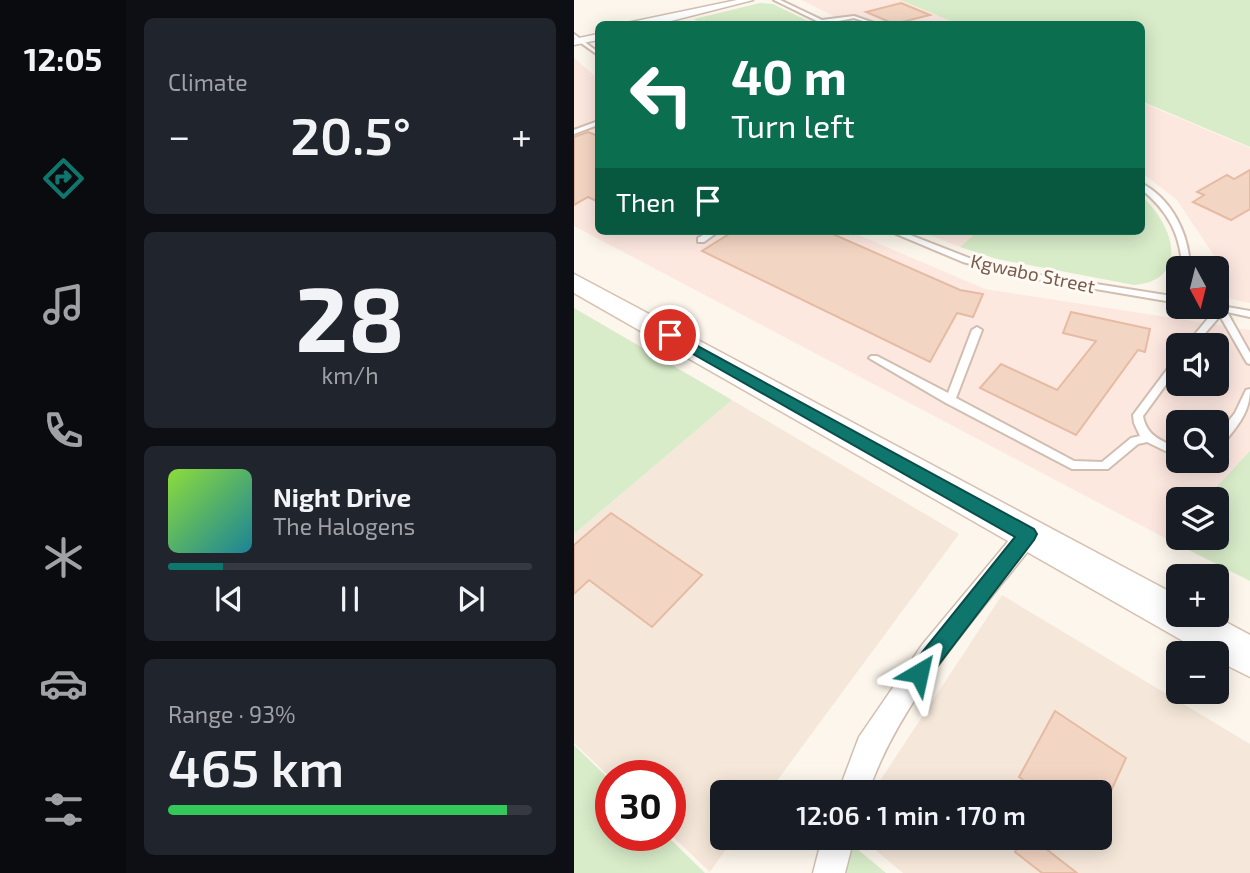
<!DOCTYPE html>
<meta charset="utf-8">
<style>
body{margin:0;font-family:"Exo 2",sans-serif;background:#20242c;color:#f1f3f6;height:100vh;display:flex;flex-direction:column;font-size:26px;white-space:nowrap}
*{box-sizing:border-box;margin:0}
p{font-size:23px;color:#9ea1a6}
.icon{flex:none;width:38px;height:38px;fill:none;stroke:currentColor;stroke-width:2;stroke-linecap:round;stroke-linejoin:round}
.map{position:relative;flex:1;overflow:hidden}
.side{display:flex;flex-direction:column;gap:18px;padding:18px;background:#0d0f14;width:448px}
.side>*{flex:none}
.guide{position:absolute;left:21px;top:21px;width:550px;height:214px;border-radius:10px;box-shadow:0 4px 18px #0003;background:#0b6e4f;color:#fff;overflow:hidden}
.needle{width:46px;rotate:173deg}
.controls{position:absolute;left:592px;top:256px;display:grid;gap:14px}
.controls a{display:grid;place-items:center;width:63px;height:63px;border-radius:10px;background:#171b24;box-shadow:0 4px 18px #0003;font-size:35px}
.speed{position:absolute;left:21px;top:760px;display:flex;gap:14px;font-size:35px;font-weight:700;text-align:center}
.speed>*{display:grid;place-content:center;width:91px;height:91px;border-radius:50%;background:#171b24;box-shadow:0 4px 18px #0003;line-height:1}
.speed .limit{border:10px solid #d22;background:#fff;color:#111}
.pin{position:absolute;display:grid;place-items:center;width:60px;height:60px;color:#fff;margin:-30px;border:4px solid #fff;border-radius:50%;box-shadow:0 2px 7px #0007}
.me{position:absolute;width:77px;margin:-38px;rotate:36deg;stroke-linejoin:round;filter:drop-shadow(0 0 5px #0008)}
.turn{display:flex;align-items:center;gap:24px;height:147px;padding:0 21px;font-size:32px}
.turn .icon{width:91px;height:91px;stroke-width:2.5}
.turn b{display:block;font-size:49px;line-height:60px}
.then{display:flex;align-items:center;height:66px;padding:0 21px;background:#0003;gap:14px;font-size:26px}
.big{font-size:52px;font-weight:600;line-height:1.1}
.side .widget{flex:1;display:flex;flex-direction:column;justify-content:center;gap:10px;min-width:0;padding:0 24px;border-radius:10px;background:#20242c}
.side .dial{align-items:center;gap:0}
.dial b{font-size:91px;line-height:1}
.song{display:flex;align-items:center;gap:21px}
.cover{width:84px;height:84px;border-radius:10px;background:linear-gradient(135deg,hsl(90 70% 55%),hsl(190 70% 35%))}
.played{height:7px;border-radius:4px;background:linear-gradient(90deg,#0f766e 15%,#363941 15%)}
.keys{display:flex;justify-content:space-around;direction:ltr}
.heat{display:flex;justify-content:space-between;align-items:center;font-size:38px;direction:ltr}
.charge{height:10px;border-radius:5px;background:linear-gradient(90deg,#34c759 93%,#363941 0)}
.trip{position:absolute;left:136px;top:780px;width:402px;height:70px;border-radius:10px;background:#171b24;box-shadow:0 4px 18px #0003;font-weight:600;line-height:70px;text-align:center}
main{display:flex;flex:1;min-height:0}
.menu{display:flex;flex-direction:column;width:126px;justify-content:space-around;align-items:center;background:#090b0e;color:#9ea1a6}
.menu .icon{width:49px;height:49px}
.menu .on{color:#0f766e}
.menu b{font-size:32px;color:#f1f3f6}
.map>svg:first-child{display:block}
</style>
<main>
<nav class="menu">
<b>12:05</b>
<svg class="icon on" aria-label="directions" viewBox="0 0 24 24"><path d="M12 3l9 9-9 9-9-9zM9 14v-3h6M13 9l2 2-2 2"/></svg>
<svg class="icon" aria-label="music" viewBox="0 0 24 24"><path d="M9 18V5l10-2v13"/><circle cx="6" cy="18" r="3"/><circle cx="16" cy="16" r="3"/></svg>
<svg class="icon" aria-label="phone" viewBox="0 0 24 24"><path d="M5 4h4l2 5-3 2q2 4 5 5l2-3 5 2v4C11 20 4 13 5 4z"/></svg>
<svg class="icon" aria-label="climate" viewBox="0 0 24 24"><path d="M12 3v18M4 7l16 10M4 17L20 7"/></svg>
<svg class="icon" aria-label="car" viewBox="0 0 24 24"><path d="M5 17H2v-5l4-1 3-4h7l3 4 3 1v5h-3M9 17h6M6 11h13"/><circle cx="7" cy="17" r="2"/><circle cx="17" cy="17" r="2"/></svg>
<svg class="icon" aria-label="filters" viewBox="0 0 24 24"><path d="M4 7h16M4 17h16"/><circle cx="9" cy="7" r="2"/><circle cx="15" cy="17" r="2"/></svg>
</nav>
<section class="side">
<div class="widget"><p>Climate</p>
<div class="heat"><a>−</a><b class="big">20.5°</b><a>+</a></div>
</div>
<div class="widget dial"><b>28</b><p>km/h</p></div>
<div class="widget">
<div class="song"><i class="cover"></i><div><b>Night Drive</b><p>The Halogens</p></div></div>
<div class="played"></div>
<div class="keys"><svg class="icon" aria-label="previous" viewBox="0 0 24 24"><path d="M18 5L8 12l10 7zM5 5v14"/></svg><svg class="icon" aria-label="pause" viewBox="0 0 24 24"><path d="M8 5v14M16 5v14"/></svg><svg class="icon" aria-label="next" viewBox="0 0 24 24"><path d="M6 5l10 7-10 7zM19 5v14"/></svg></div>
</div>
<div class="widget"><p>Range · 93%</p><b class="big">465 km</b><div class="charge"></div></div>
</section>
<div class="map">
<svg width="676" height="873" viewBox="0 0 676 873">
<rect width="100%" height="100%" fill="#fdf6ec"/>
<!-- residential -->
<g fill="#f5e8da">
<polygon points="158,400 385,534 194,793 149,793 149,838 160,838 136,872 96,834 96,775 37,778 0,743 0,534"/>
<polygon points="428,595 676,744 676,873 329,873 287,838 527,838 527,793 298,793"/>
</g>
<!-- commercial -->
<g fill="#fde8e0" fill-rule="evenodd">
<polygon points="227,0 326,0 384,24 276,24"/>
<path d="M0 58 22 77 24 84V231H275L411 289 676 330V451L631 499H604V527L593 539 0 226ZM604 345H642V383H604ZM604 422H642V460H604Z"/>
<polygon points="567,102 676,148 676,303 651,298 645,263 603,200 567,172"/>
<polygon points="345,231 404,231 386,247"/>
</g>
<!-- green -->
<g fill="#d8ecc9">
<polygon points="326,0 676,0 676,147 567,101 567,24 384,24"/>
<polygon points="186,3 199,4 240,24 129,24 120,19"/>
<path d="M567 196C599 223 618 280 560 285L423 259 386 247 404 231H567Z"/>
<polygon points="0,308 158,400 0,534"/>
<polygon points="676,451 676,581 593,539 604,527 604,537 642,537 642,499 631,499"/>
<polygon points="0,745 37,781 37,835 92,835 131,873 0,873"/>
<polygon points="270,838 312,873 244,873"/>
</g>
<!-- building -->
<g fill="#f3d5c3" stroke="#e6bba3" stroke-width="2">
<polygon points="327,3 356,15 320,24 292,12"/>
<polygon points="14,132 24,136 24,202 14,197 0,205 0,137"/>
<polygon points="676,170 676,209 657,220 619,202 630,195 623,192 653,175 660,179"/>
<polygon points="160,231 252,231 386,290 409,294 399,317 383,313 356,362 128,251"/>
<polygon points="497,312 576,329 571,352 564,350 502,435 406,388 427,364 483,390 522,341 489,333"/>
<polygon points="37,513 128,575 78,627 15,580 0,594 0,545"/>
<polygon points="481,711 552,758 536,793 467,793 445,777"/>
<polygon points="449,838 458,838 503,873 468,873 441,852"/>
</g>
<g fill="none" stroke-linecap="round" stroke-linejoin="round">
<!-- service casing -->
<g stroke="#d1beb0" stroke-width="4">
<g id="service">
<polygon points="200,0 206,0 248,20 280,16 303,24 298,24 280,18 249,24"/>
<polygon points="0,34 24,52 24,55 0,38"/>
<polygon points="24,121 24,125 0,134 0,130"/>
<path d="M567 183C598 199 615 234 616 268H608C607 234 593 210 567 189Z"/>
<polygon points="136,231 145,231 130,242 124,242 124,238"/>
<polygon points="315,231 326,231 395,258 434,270 604,297 604,303 433,274 389,262"/>
<polygon points="642,305 676,311 676,317 653,312 676,353 676,364 673,363 646,316 621,345 612,345 641,310 631,306 642,306"/>
<path d="M403 327 408 330 382 398 500 461 528 462 557 438 566 436 560 423 559 415 601 359 604 358V368L569 416C572 435 587 441 604 448V457L573 442 564 444 534 469H498L372 403 295 358 297 356H303L374 393 398 330Z"/>
<path d="M676 389C676 415 661 428 646 448L642 449V437L661 413 672 390Z"/>
</g>
</g>
<!-- minor casing -->
<g stroke="#d1beb0" stroke-width="3">
<g id="minor">
<polygon points="163,0 179,0 85,24 48,24"/>
<polygon points="24,34 24,40 0,45 0,39"/>
<path d="M454 524 462 527 466 534 462 541C403 617 325 701 294 793H264L285 737 348 645 446 527Z"/>
<polygon points="248,838 280,838 271,873 239,873"/>
</g>
</g>
<!-- secondary casing -->
<g stroke="#d6c0b0" stroke-width="3">
<polygon id="secondary" points="0,274 604,596 604,614 637,614 676,635 676,677 642,660 642,653 630,653 0,293"/>
</g>
<!-- service -->
<use href="#service" fill="#fff" fill-rule="evenodd"/>
<!-- minor -->
<use href="#minor" fill="#fff" fill-rule="evenodd"/>
<!-- secondary -->
<use href="#secondary" fill="#fff" fill-rule="evenodd"/>
</g>
<!-- route -->
<polygon fill="#0f766e" stroke="#0a4d48" stroke-width="2" points="96,331 460,529 463,534 460,540 353,680 345,683 338,680 335,673 338,665 441,537 91,338 89,335"/>
<g text-anchor="middle" dominant-baseline="central" stroke-width="6" stroke-linejoin="round" paint-order="stroke">
<!-- far-street labels -->
<g font-size="19" fill="#7a5c4d" stroke="#fffaf3">
<text transform="translate(459 273) rotate(12)">Kgwabo Street</text>
</g>
</g>
</svg>
<div class="controls">
<a><svg class="needle" viewBox="-14 -14 28 28"><path d="M0-13l5 13h-10z" fill="#e53935"/><path d="M0 13l5-13h-10z" fill="#9ea1a6"/></svg></a>
<a><svg class="icon" aria-label="sound" viewBox="0 0 24 24"><path d="M4 9h4l5-4v14l-5-4H4zM17 9q2 3 0 6"/></svg></a>
<a><svg class="icon" aria-label="search" viewBox="0 0 24 24"><circle cx="10" cy="10" r="6"/><path d="M15 15l6 6"/></svg></a>
<a><svg class="icon" aria-label="layers" viewBox="0 0 24 24"><path d="M12 4l9 5-9 5-9-5zM3 14l9 5 9-5"/></svg></a>
<a>+</a>
<a>−</a>
</div>
<div class="speed"><div class="limit">30</div></div>
<div class="pin" style="left:96px;top:335px;background:#d93025"><svg class="icon" aria-label="arrive" viewBox="0 0 24 24"><path d="M6 21V4h12l-3 4 3 4H6"/></svg></div>
<svg class="me" style="left:345px;top:673px" viewBox="-20 -20 40 40"><path d="M0-17L14 15 0 8-14 15z" fill="#0f766e" stroke="#fff" stroke-width="4"/></svg>
<div class="trip">12:06 · 1 min · 170 m</div>
<div class="guide">
<div class="turn"><svg class="icon" aria-label="left" viewBox="0 0 24 24"><path d="M17 20v-9H6M10 6l-5 5 5 5"/></svg><div><b>40 m</b>Turn left</div></div>
<div class="then">Then<svg class="icon" aria-label="arrive" viewBox="0 0 24 24"><path d="M6 21V4h12l-3 4 3 4H6"/></svg></div>
</div>
</div>
</main>
